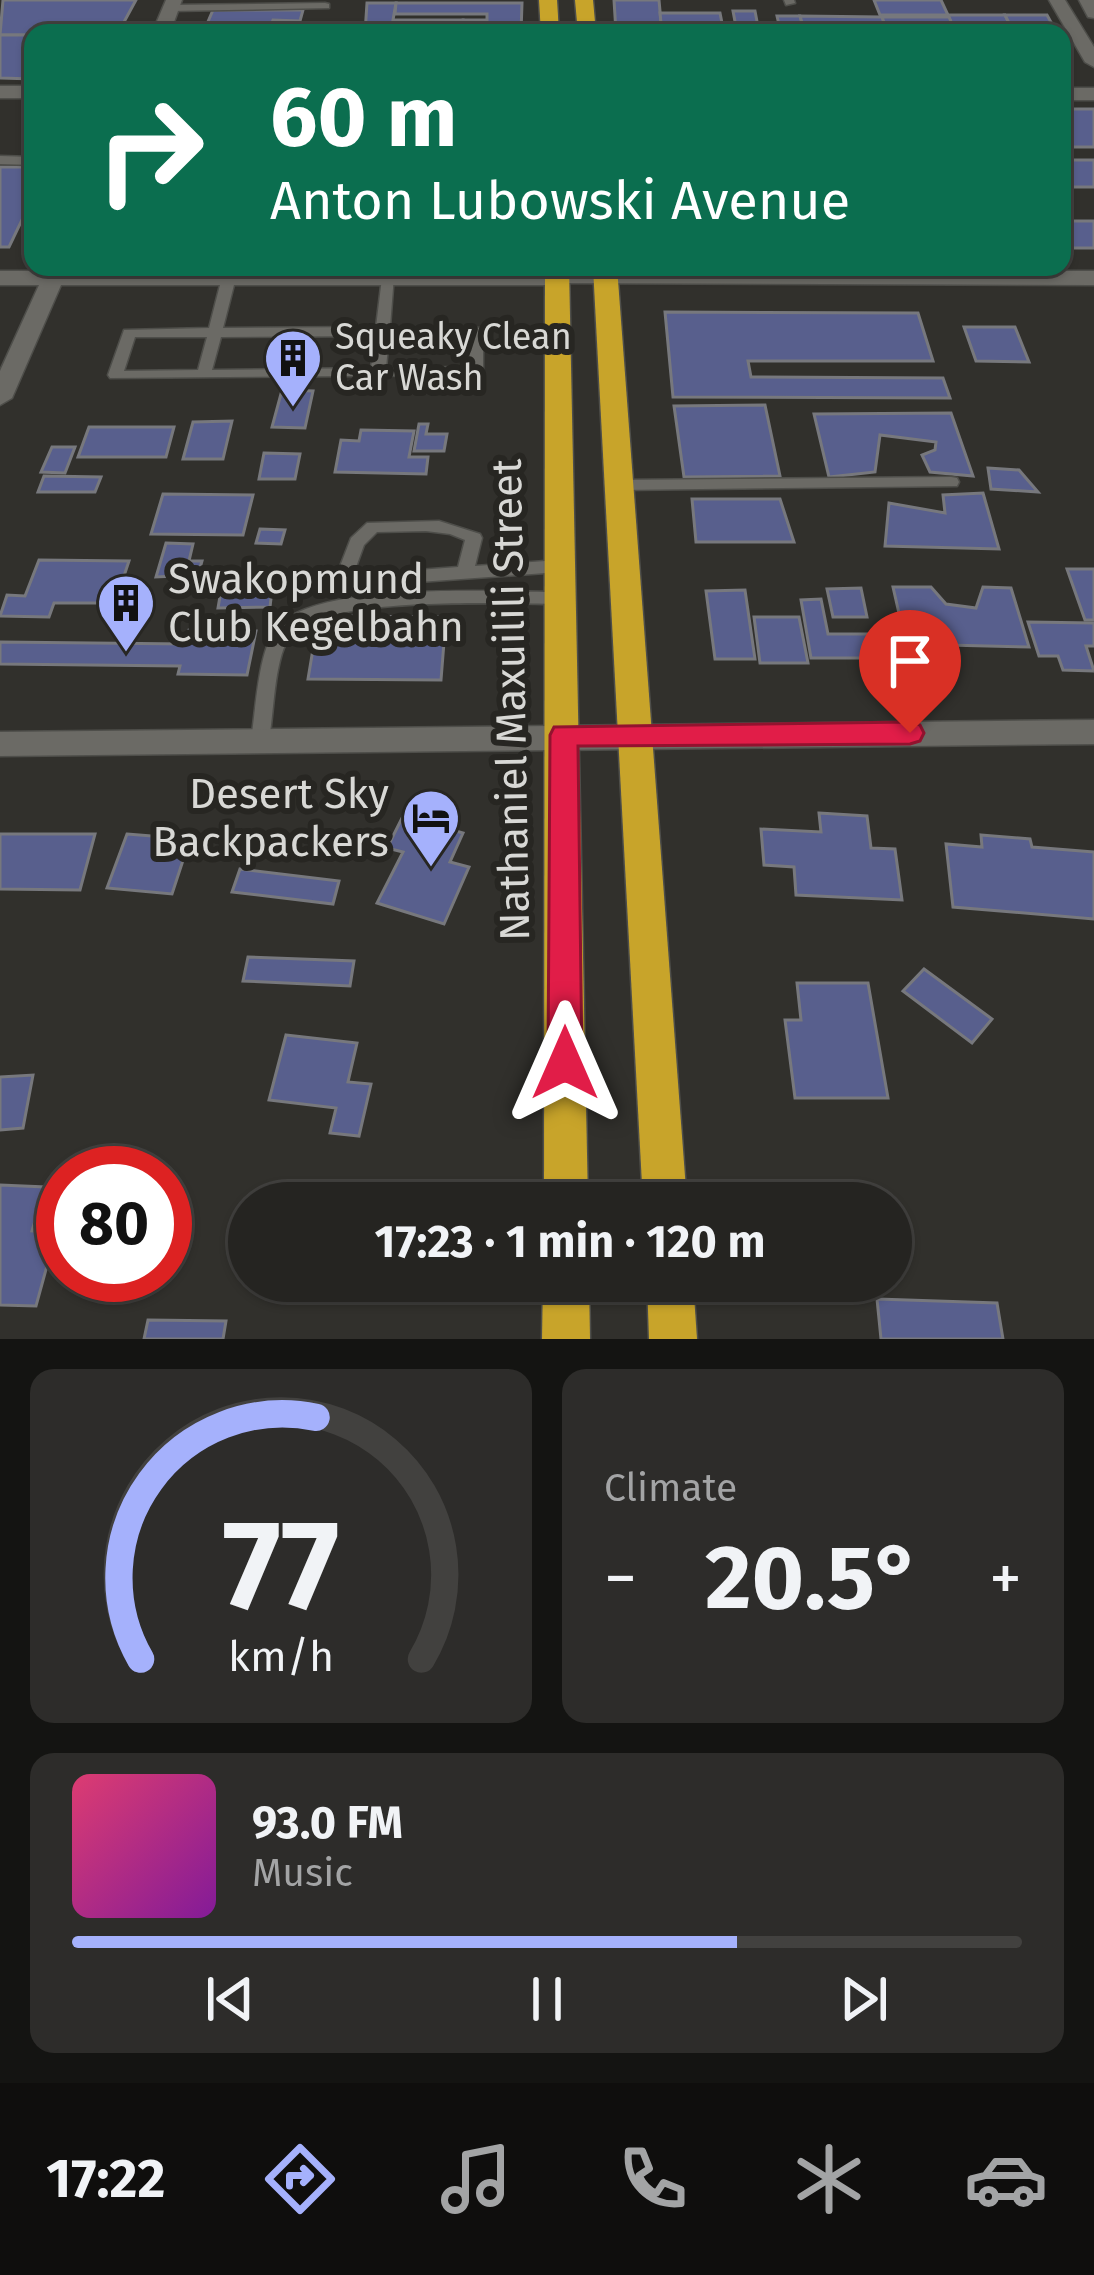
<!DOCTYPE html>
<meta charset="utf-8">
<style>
body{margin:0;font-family:"Fira Sans",sans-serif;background:#2d2c2a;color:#f1f3f6;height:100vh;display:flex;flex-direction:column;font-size:45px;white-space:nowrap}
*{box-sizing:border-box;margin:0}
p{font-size:39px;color:#a3a4a5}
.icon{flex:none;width:66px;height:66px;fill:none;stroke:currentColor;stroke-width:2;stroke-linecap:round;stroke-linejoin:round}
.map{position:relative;height:1339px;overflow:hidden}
.panel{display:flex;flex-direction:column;gap:30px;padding:30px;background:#141412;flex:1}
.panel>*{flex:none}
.guide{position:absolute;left:24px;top:24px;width:1047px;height:252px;border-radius:24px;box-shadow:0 3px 9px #0004,0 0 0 3px #42413f;background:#0b6e4f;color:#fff;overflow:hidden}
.speed{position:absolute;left:36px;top:1146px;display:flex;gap:24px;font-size:60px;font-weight:700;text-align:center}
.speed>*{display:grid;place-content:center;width:156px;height:156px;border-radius:50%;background:#252421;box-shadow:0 3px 9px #0004,0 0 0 3px #42413f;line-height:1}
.speed .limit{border:18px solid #d22;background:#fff;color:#111}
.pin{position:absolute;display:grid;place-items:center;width:102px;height:102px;color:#fff;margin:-123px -51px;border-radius:50% 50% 50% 0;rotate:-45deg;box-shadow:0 0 12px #0007}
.pin .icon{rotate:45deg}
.me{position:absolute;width:132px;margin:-66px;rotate:0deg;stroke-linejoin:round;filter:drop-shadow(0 0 9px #0008)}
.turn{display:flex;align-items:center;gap:42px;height:252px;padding:0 48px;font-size:54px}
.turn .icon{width:156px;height:156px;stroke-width:2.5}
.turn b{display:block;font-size:84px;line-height:102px}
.big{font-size:90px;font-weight:700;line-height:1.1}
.panel .widget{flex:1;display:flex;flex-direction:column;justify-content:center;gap:18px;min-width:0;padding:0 42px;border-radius:24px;background:#2d2c2a}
.panel .dial{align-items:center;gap:0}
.dial svg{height:312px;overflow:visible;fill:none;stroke:#42413f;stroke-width:7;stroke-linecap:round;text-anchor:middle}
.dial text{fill:#f1f3f6;stroke:none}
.song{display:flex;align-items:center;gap:36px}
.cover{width:144px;height:144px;border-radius:18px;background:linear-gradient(135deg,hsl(340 70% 55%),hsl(290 70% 35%))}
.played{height:12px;border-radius:6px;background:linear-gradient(90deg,#a5b1fc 70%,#42413f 70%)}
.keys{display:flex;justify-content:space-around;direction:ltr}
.heat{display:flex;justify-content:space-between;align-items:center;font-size:66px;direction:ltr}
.panel .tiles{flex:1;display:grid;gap:30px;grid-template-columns:1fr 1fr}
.widget:last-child{grid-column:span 2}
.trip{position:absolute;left:228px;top:1182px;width:684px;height:120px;border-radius:60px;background:#252421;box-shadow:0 3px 9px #0004,0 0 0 3px #42413f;font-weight:700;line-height:120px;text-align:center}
.menu{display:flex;height:192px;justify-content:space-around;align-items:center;background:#0f0e0d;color:#a3a4a5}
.menu .icon{width:84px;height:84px}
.menu .selected{color:#a5b1fc}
.menu b{font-size:54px;color:#f1f3f6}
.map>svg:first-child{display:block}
</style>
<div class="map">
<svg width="1094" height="1339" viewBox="0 0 1094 1339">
<rect width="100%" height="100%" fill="#31302c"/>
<!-- building -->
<g fill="#585f8d" stroke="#77787d" stroke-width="3">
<polygon points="3,0 136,0 118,33 33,35 0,35"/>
<polygon points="614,0 659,0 662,33 616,32"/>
<polygon points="874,0 941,0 948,15 880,15"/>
<polygon points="367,3 396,3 393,20 463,20 462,33 365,33"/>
<polygon points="396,3 522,3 521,33 462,33 463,20 487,20 487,14 395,14"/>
<polygon points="213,10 303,10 300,21 273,20 271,25 207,24"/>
<polygon points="733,11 755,11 759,32 737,32"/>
<polygon points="660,13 720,13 724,33 662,33"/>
<polygon points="948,15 1005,15 1013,31 955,31"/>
<polygon points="1005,15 1047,15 1057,33 1014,33"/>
<polygon points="777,16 800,16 805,33 781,33"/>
<polygon points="800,16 882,17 888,33 805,33"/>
<polygon points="882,17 949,17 956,33 888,33"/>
<polygon points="0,35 33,35 33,79 0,78"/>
<rect x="1062" y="109" width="32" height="38"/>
<rect x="1062" y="160" width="32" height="27"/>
<polygon points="0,167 33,167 33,197 9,247 0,247"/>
<rect x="1062" y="221" width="32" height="27"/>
<polygon points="665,312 918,313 933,361 748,361 751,377 943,378 950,398 673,397"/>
<polygon points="964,327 1015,327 1029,362 976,361"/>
<polygon points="282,390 313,391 305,428 272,427"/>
<polygon points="765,405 780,476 684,477 674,406"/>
<polygon points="951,413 973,476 930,472 922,455 935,450 936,442 880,435 875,472 829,477 814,414"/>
<polygon points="232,421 223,459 183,459 193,422"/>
<polygon points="419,424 428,424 426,434 447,434 444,451 414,451"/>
<polygon points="89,427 174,427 166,457 78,457"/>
<polygon points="361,430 414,431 409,457 428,457 426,474 335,472 341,440 359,441"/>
<polygon points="52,447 75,447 65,473 41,472"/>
<polygon points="264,453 300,454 295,479 259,479"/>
<polygon points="988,468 1019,470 1038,492 991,489"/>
<polygon points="44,476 101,477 95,492 38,492"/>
<polygon points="983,493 999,549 885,546 889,503 945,513 943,495"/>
<polygon points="163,494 253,495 243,535 151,534"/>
<polygon points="692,499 780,499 794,542 696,542"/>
<polygon points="260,529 285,530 281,544 256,543"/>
<polygon points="166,543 193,544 189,561 202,561 198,575 156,577"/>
<polygon points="39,560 129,561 115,603 54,603 49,617 0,616 7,595 25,596"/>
<polygon points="1067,569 1094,569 1094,620 1085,620"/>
<polygon points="274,572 270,607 218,608 224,573"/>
<polygon points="893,587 931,587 946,604 976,608 983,587 1011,588 1029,647 906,644"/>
<polygon points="861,588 867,617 833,617 827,589"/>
<polygon points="745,590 755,659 715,659 706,591"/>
<polygon points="821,599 828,634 870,634 875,658 811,658 801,600"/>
<polygon points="336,616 446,617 441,680 308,679 315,637 332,638"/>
<polygon points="754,617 799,617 808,663 760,663"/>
<polygon points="1028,622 1094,623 1094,646 1086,646 1094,671 1063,670 1058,656 1039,656"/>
<polygon points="189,630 256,631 247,675 178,674 180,666 0,664 0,642 186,644"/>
<polygon points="819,813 867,816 871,848 895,849 902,900 796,895 794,867 764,865 761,829 821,832"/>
<polygon points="403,816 463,833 450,862 469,867 444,924 377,903 403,852 387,848"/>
<polygon points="0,834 95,834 80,890 0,889"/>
<polygon points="127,834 190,839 172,894 107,888"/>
<polygon points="981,835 1030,839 1032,847 1094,852 1094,919 953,907 946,844 982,847"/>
<polygon points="240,869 339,881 333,904 232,892"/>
<polygon points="248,957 354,961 350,986 243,981"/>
<polygon points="924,969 992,1019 972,1043 903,991"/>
<polygon points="797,983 868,983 888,1098 795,1098 785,1020 801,1020"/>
<polygon points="286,1035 357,1043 348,1082 371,1084 359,1136 330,1133 336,1108 269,1100"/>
<polygon points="33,1075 23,1128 0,1130 0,1077"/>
<polygon points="0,1185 45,1187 32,1231 56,1233 36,1306 0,1305"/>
<polygon points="353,1281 453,1281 453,1290 352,1290"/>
<polygon points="877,1299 997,1303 1003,1339 881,1339"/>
<polygon points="148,1320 226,1321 223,1339 144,1339"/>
</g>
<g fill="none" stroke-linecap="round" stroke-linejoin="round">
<!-- service casing -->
<g stroke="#4e4e4a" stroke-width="3">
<g id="service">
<polygon points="784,0 794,0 795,3 786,5"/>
<polygon points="325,3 329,4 329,8 171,11 166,8 171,5"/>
<polygon points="0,156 33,157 33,165 0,164"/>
<path d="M229 273 236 277 223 328 376 327 382 278 384 275H394L390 327 483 328V371L476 375 110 378 108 375 124 330 209 328 222 277ZM471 335 469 367 386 368 389 336ZM375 336 371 368 212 370 221 337ZM135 337H207L198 370 124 371Z"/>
<polygon points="951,477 957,478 959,482 957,486 619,490 611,485 619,480"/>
<path d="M439 521 480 534 482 538 475 566 559 560 567 566 559 572 363 586 339 569 351 538 367 523ZM426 531 450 534 465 540 458 567 366 574 356 567 364 545 377 532Z"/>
<path d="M560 592 569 598 560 604C510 604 313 594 288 639 274 664 274 711 269 740L267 745H253L251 740C256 710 258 646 279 625 323 581 498 592 560 592Z"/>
</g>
</g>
<!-- minor casing -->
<g stroke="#4e4e4a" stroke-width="3">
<g id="minor">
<polygon points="166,0 182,0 170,33 152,33"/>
<polygon points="1049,0 1065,0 1094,47 1094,67 1085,62"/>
<polygon points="1079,0 1094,0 1094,18 1088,17"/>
<rect x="0" y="86" width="33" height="12"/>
<rect x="1062" y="88" width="32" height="12"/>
<polygon points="47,267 69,267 67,271 557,271 568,278 557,285 61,285 12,398 0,405 0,371 39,285 0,285 0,271 45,271"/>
<polygon points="1094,720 1094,744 0,756 0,732"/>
</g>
</g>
<!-- tertiary casing -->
<g stroke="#4e4e4a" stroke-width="3">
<polygon id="tertiary" points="557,271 1094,271 1094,285 549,283 549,273"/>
</g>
<!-- trunk casing -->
<g stroke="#4e4e4a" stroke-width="3">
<g id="trunk">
<polygon points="539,0 557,0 559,33 541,33"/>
<polygon points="575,0 593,0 596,33 578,33"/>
<polygon points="545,267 569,267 588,1203 544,1203"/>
<polygon points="593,267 617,267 687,1203 643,1203"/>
<polygon points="543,1281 589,1281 590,1339 542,1339"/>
<polygon points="647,1281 693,1281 697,1339 649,1339"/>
</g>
</g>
<!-- service -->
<use href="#service" fill="#6b6a65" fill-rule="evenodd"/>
<!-- minor -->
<use href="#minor" fill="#6b6a65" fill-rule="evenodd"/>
<!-- tertiary -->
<use href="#tertiary" fill="#6b6a65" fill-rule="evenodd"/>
<!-- trunk -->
<use href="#trunk" fill="#c8a42a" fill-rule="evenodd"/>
</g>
<!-- route -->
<polygon fill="#e11d48" stroke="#92132f" stroke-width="3" points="910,722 920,725 924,733 920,741 910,744 578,746 582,1063 577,1074 565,1079 553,1074 548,1063 550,735 554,727"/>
<!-- icons -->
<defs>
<g id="building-pin" transform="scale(3)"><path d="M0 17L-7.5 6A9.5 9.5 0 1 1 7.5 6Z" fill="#a5b1fc" stroke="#272622"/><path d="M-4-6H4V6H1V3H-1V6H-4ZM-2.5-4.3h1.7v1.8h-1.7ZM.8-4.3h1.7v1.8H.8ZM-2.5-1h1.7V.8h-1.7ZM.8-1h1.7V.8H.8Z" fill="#111"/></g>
<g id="hotel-pin" transform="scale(3)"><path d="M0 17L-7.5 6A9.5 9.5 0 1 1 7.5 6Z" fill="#a5b1fc" stroke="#272622"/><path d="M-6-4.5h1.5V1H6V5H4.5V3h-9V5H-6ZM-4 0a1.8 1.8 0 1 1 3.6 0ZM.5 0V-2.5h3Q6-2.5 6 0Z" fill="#111"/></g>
</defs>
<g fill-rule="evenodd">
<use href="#building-pin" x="293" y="358"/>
<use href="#building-pin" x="126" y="603"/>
<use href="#hotel-pin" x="431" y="818"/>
</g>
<g text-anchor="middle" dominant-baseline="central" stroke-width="12" stroke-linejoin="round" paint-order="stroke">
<!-- far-poi labels -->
<g font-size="36" fill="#d8d8d5" stroke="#272622" text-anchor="start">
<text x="335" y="337">Squeaky Clean<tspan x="335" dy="41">Car Wash</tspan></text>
</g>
<!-- poi labels -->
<g font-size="42" fill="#d8d8d5" stroke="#272622" text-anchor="start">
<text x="168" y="579">Swakopmund<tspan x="168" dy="48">Club Kegelbahn</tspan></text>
<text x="389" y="794" text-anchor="end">Desert Sky<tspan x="389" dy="48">Backpackers</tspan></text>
</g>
<!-- street labels -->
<g font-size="42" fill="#d8d8d5" stroke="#272622">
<text transform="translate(511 700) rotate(-91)">Nathaniel Maxuilili Street</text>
</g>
</g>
</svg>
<div class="speed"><div class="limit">80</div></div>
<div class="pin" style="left:910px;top:733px;background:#d93025"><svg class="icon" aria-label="arrive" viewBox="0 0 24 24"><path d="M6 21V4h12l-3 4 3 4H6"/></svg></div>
<svg class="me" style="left:565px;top:1063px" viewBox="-20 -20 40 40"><path d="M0-17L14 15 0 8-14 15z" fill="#e11d48" stroke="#fff" stroke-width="4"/></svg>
<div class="trip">17:23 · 1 min · 120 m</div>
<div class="guide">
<div class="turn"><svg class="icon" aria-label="right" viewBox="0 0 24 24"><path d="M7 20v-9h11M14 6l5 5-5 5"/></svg><div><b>60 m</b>Anton Lubowski Avenue</div></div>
</div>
</div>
<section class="panel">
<div class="tiles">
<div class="widget dial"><svg viewBox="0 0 100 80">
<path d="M14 69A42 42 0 1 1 86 69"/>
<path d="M14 69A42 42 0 0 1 59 7" stroke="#a5b1fc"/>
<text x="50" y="56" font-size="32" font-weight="700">77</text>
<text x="50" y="72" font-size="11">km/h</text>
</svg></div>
<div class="widget"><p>Climate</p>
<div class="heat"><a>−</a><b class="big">20.5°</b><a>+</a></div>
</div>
<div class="widget">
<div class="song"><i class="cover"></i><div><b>93.0 FM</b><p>Music</p></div></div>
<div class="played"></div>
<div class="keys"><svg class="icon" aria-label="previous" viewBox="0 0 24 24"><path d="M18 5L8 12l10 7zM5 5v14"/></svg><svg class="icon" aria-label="pause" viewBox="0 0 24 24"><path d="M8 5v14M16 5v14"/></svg><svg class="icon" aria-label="next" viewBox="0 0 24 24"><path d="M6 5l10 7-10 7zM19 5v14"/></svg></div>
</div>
</div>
</section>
<nav class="menu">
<b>17:22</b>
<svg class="icon selected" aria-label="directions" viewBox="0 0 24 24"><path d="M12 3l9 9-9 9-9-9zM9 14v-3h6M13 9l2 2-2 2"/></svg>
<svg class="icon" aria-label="music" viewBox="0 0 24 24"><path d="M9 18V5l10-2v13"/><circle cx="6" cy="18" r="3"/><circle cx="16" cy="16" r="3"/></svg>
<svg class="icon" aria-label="phone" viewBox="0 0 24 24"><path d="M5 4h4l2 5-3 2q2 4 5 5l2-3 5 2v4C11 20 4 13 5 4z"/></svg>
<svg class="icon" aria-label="climate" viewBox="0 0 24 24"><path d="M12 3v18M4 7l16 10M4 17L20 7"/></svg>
<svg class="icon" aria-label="car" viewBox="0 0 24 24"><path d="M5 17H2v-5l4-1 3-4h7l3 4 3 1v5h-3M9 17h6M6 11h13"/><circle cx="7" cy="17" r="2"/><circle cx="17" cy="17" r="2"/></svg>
</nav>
